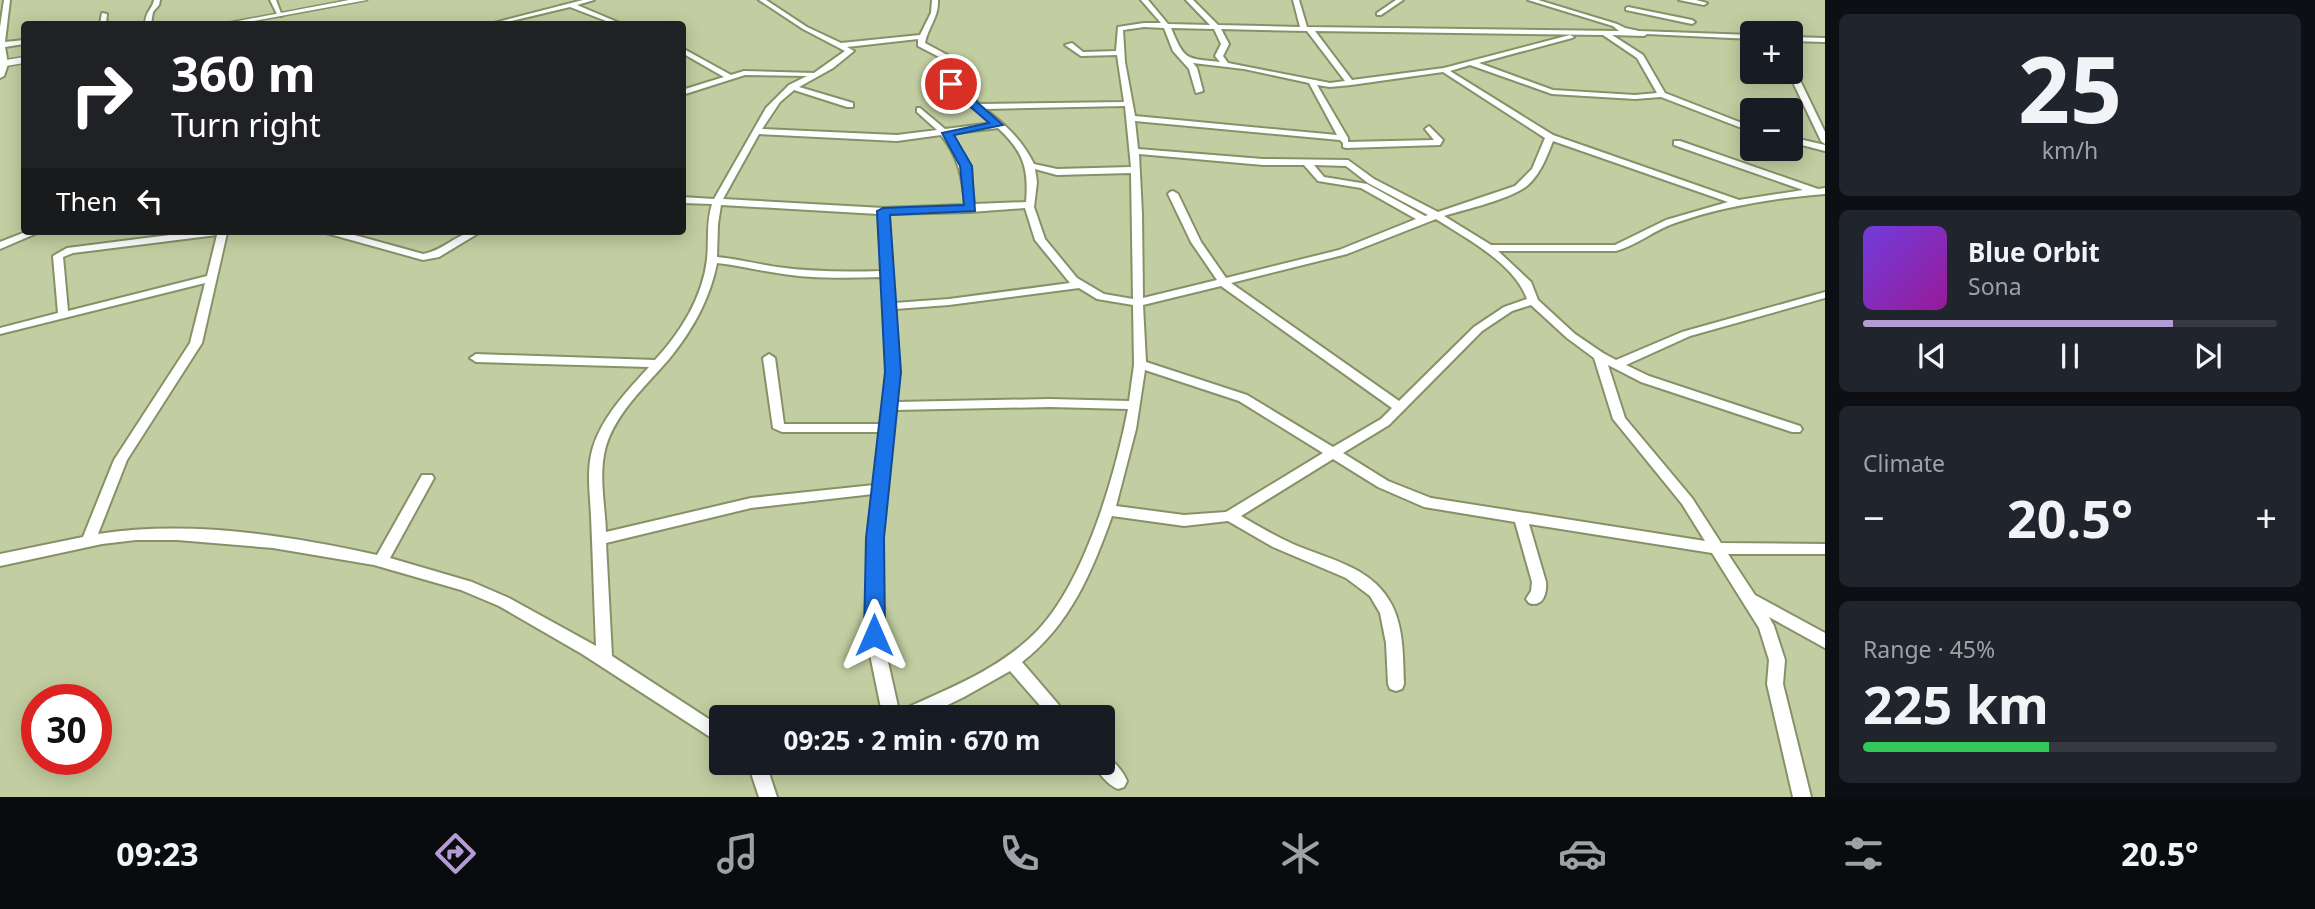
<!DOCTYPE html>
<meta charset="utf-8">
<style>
body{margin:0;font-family:"Noto Sans",sans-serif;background:#20242c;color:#f1f3f6;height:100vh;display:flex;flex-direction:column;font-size:26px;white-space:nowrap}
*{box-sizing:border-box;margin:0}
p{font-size:23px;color:#9ea1a6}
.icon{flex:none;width:38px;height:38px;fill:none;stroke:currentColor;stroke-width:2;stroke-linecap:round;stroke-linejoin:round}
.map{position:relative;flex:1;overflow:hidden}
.drawer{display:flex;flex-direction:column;gap:14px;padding:14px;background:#0d0f14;width:490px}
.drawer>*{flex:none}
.top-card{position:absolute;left:21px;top:21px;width:665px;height:214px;border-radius:7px;box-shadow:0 4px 18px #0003;background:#202124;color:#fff;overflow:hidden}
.buttons{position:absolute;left:1740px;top:21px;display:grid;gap:14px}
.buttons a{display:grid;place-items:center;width:63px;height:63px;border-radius:7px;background:#171b24;box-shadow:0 4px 18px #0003;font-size:35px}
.speed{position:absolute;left:21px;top:684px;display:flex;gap:14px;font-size:35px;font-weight:700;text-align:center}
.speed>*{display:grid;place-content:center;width:91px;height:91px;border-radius:50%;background:#171b24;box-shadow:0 4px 18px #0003;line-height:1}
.speed .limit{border:10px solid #d22;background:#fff;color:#111}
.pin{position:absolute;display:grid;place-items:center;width:60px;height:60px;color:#fff;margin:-30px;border:4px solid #fff;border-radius:50%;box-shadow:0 2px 7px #0007}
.me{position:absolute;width:77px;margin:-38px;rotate:0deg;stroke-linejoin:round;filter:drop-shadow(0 0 5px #0008)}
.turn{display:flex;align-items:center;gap:24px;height:147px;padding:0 35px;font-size:32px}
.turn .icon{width:91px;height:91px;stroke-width:2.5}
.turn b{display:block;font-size:49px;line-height:60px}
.then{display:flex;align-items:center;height:66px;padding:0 35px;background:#0003;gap:14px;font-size:26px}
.big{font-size:52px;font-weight:700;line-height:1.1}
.drawer .card{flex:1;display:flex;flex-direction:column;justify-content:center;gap:10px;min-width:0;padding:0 24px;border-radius:10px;background:#20242c}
.drawer .dial{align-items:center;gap:0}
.dial b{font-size:91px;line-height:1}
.song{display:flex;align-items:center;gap:21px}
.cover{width:84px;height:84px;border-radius:10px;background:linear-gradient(135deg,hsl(260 70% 55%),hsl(300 70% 35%))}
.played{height:7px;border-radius:4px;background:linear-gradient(90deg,#b39cd3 75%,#363941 75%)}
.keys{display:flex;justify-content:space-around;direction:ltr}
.heat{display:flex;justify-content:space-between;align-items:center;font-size:38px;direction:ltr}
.charge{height:10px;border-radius:5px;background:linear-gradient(90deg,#34c759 45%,#363941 0)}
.trip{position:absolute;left:709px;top:705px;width:406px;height:70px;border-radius:7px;background:#171b24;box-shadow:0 4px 18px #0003;font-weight:700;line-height:70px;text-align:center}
.dock{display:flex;height:112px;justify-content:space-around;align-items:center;background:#090b0e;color:#9ea1a6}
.dock .icon{width:49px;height:49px}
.dock .on{color:#b39cd3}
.dock b{font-size:32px;color:#f1f3f6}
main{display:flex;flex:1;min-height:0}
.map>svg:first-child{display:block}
</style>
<main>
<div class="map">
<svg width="1825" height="797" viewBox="0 0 1825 797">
<rect width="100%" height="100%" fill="#c2cea1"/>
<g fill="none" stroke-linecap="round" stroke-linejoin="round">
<!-- minor casing -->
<g stroke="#869167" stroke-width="4">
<g id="minor">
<polygon points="4,0 10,0 5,42 24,40 24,44 5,47 8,64 4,76 0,78 0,27"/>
<path d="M154 0H160L159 5 153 12 151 24H145C146 10 152 10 154 0Z"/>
<polygon points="270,0 276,0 282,16 278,16"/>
<polygon points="583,0 594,0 577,5 622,24 614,24 570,7 499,24 490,24"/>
<path d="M759 0H766L807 27 841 43 920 35 931 13 932 0H938C939 17 928 27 925 43L951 57 954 63 950 76 954 83 980 104 1124 102 1117 55 1081 56 1065 45 1072 43 1083 52 1116 51 1118 27 1144 23H1161L1141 0H1148L1168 24 1210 25 1186 0H1193L1218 25 1300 27 1293 0H1299L1307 27 1619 31 1613 26 1528 0H1538L1617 24 1625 28 1639 31 1752 35V39L1647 34 1644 36 1612 35 1643 55 1665 93 1752 127V132L1661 97 1635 99 1552 94 1470 65 1450 71 1553 135 1739 200 1803 190 1674 145V141H1680L1818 189 1825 188V194C1774 198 1724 206 1675 223 1654 230 1638 245 1616 251H1498L1531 282 1538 300 1575 334 1603 353 1616 360 1682 332 1825 292V298L1690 336 1626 365 1649 376 1800 426 1802 429 1800 432H1792L1641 382 1608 365 1625 418 1692 498 1721 543 1825 544V554H1728L1755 595 1825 633V648L1769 617 1774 626 1785 660 1783 684 1811 797H1793L1767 684 1769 660 1759 628 1712 553 1529 524 1546 582C1547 593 1543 608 1529 603L1526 599 1531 591 1532 582 1515 522 1424 507 1378 487 1333 459 1241 516C1258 526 1275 536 1293 544 1327 559 1369 566 1389 600 1404 624 1403 656 1404 684L1402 689 1396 691 1390 689 1388 684 1386 643 1380 613 1370 596 1346 578 1273 547 1228 521 1184 526 1112 516C1092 572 1070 625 1022 662L1070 718H1051L1010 671 964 697 921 718H883L866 635 868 538 873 494 751 508 606 543 612 656 721 727V744L582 654 499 606 461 590 374 565 273 548 177 540H136L102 544 0 566V554L83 537 114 460 190 343 205 283 0 334V328L58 313 53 256 67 248 201 231H230L227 233 202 343 127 460 98 534C189 520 287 535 377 555L422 475H432L434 478 390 558 472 582 509 598 596 646C594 603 593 559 591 516 590 492 586 470 593 447 603 416 627 391 649 367L476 362 470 358 476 354 655 360C680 333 703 297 707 259 709 241 706 223 712 204L682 203V197L714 199 766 108 789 85 807 76 745 75 682 95V90L724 77 682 53V48L731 75 744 71 814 73 845 51 803 29ZM1144 27 1164 28 1173 51 1189 69 1196 93 1203 91 1197 68 1193 63 1244 69 1309 83 1337 135 1135 116 1125 62 1123 30ZM1171 28 1214 29 1221 44 1215 56 1220 62C1185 58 1185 61 1171 28ZM1221 29 1307 31 1345 81 1330 83 1228 63 1223 56 1229 44ZM1315 31 1603 35 1637 58 1657 93 1635 95 1553 90 1479 63 1572 38 1574 37 1570 35 1444 68 1352 80ZM918 39V46L945 60 946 63 942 76C955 97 975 109 993 123L945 129 920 108H917V112L937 130 897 135 762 129 780 102 794 90 847 107H853V103L799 87 833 68 854 51 847 47ZM1443 72 1545 138 1532 169 1515 186 1438 212 1374 179 1348 160 1263 159 1138 149 1135 121 1340 140 1343 143V147L1346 148 1440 145 1443 140 1429 126 1425 129 1434 140 1348 142V138L1317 85 1330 87 1351 85ZM1125 106 1131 167 1057 169 1034 164C1022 140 1006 125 985 109ZM998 128C1023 151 1029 168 1026 202L974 204C972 178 967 155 949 134ZM759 134 897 141 941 135C958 156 963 178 965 205L883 208 723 199ZM1553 141 1728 202 1666 220 1615 245H1491L1444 216C1467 209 1512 199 1528 185 1541 173 1547 156 1553 141ZM1139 154 1263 165H1304L1318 181 1361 188 1416 219 1339 250 1226 278 1201 242 1178 194 1173 191 1170 192 1168 194 1191 242 1217 280 1143 298 1142 214ZM1314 165 1346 166 1368 183 1428 215 1425 216 1367 184 1324 177ZM1035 169 1057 175 1131 173 1133 299 1104 294 1077 278 1045 239 1034 207 1037 182ZM721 205 878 214 882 271C847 272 812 272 777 267 757 264 738 259 717 257L718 224ZM1025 208 1035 240 1070 283 949 299 894 303 888 214 970 212ZM1436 219C1467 239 1514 263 1527 299L1504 307 1474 327 1399 401 1231 283 1347 254ZM217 235 207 276 68 311 63 257 73 253ZM717 263C737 265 756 270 777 273 811 279 847 278 882 277L887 372 881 424H784L775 358 769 354 763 358 773 428 782 432H880L874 485 751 498 606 532C605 504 598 474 606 446 617 411 646 386 669 359 692 331 710 299 717 263ZM1221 286 1392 408 1381 419 1333 447 1247 395 1146 362 1143 305ZM1079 288 1097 299 1133 305 1134 365 1129 401 1050 399 896 402 899 372 895 309 949 305ZM1531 305 1567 338 1594 358 1613 419 1682 504 1705 541 1431 498 1388 481 1343 453 1389 425 1482 331 1512 311ZM1145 370 1239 401 1323 453 1226 512 1184 515 1116 506 1136 429ZM1050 407 1128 409C1115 476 1085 580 1038 630 1001 669 946 690 899 711L882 635V538L895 410Z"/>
<polygon points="1396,0 1403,0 1381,15 1377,15 1377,13"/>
<polygon points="1679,0 1696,0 1707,3 1704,5"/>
<polygon points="1628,7 1692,20 1695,22 1692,24 1626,10 1626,8"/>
<polygon points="102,13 107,14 106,24 100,24"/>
<polygon points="1790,37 1825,38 1825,42 1790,41"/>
<polygon points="1790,66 1794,68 1825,132 1825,144 1821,141 1788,72 1790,72"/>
<polygon points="1790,137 1825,145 1825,151 1790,142"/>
<polygon points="28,231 42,231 0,249 0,242"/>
<path d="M324 231H340L423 254C446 250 457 231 482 231L439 257 423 260 326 233Z"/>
<path d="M1102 755C1113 759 1123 771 1127 781L1124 787 1118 789C1108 785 1098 773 1093 763H1102Z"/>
<polygon points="754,763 772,763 770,776 777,797 759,797 752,776"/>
</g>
</g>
<!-- major casing -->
<g stroke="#869167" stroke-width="3">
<g id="major">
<polygon points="349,0 367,0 238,24 222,24"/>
<polygon points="24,57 24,63 0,67 0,61"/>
</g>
</g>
<!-- minor -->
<use href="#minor" fill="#fff" fill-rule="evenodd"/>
<!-- major -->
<use href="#major" fill="#fff" fill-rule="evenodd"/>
</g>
<!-- route -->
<polygon fill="#1a73e8" stroke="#114b97" stroke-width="2" points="947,82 954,82 1003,125 954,135 972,166 975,211 890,215 901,372 884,538 885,635 882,641 874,643 867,641 864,635 866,538 885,372 877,211 883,208 964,205 960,166 942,133 989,123 947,86"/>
</svg>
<div class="buttons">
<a>+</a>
<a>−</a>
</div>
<div class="speed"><div class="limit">30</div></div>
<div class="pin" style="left:951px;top:84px;background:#d93025"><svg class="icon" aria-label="arrive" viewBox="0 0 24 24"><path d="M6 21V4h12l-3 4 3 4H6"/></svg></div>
<svg class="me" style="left:874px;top:635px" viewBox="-20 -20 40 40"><path d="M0-17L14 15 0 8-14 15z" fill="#1a73e8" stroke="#fff" stroke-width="4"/></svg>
<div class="trip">09:25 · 2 min · 670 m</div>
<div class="top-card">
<div class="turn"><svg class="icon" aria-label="right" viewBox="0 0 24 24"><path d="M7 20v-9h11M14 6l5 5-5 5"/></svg><div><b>360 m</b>Turn right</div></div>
<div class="then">Then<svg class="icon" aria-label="left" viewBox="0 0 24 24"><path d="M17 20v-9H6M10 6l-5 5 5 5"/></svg></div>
</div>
</div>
<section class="drawer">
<div class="card dial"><b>25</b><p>km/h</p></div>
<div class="card">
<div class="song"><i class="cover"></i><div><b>Blue Orbit</b><p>Sona</p></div></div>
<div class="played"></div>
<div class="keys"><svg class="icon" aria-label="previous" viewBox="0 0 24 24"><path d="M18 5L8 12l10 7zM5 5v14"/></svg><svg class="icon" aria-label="pause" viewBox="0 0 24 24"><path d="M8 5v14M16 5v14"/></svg><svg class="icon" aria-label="next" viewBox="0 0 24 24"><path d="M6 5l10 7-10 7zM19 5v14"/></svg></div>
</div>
<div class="card"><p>Climate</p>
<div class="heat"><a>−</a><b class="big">20.5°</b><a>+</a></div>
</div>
<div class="card"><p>Range · 45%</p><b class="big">225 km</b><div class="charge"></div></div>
</section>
</main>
<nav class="dock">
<b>09:23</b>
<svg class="icon on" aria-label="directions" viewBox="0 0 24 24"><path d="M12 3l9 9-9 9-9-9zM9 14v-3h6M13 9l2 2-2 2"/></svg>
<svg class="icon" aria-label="music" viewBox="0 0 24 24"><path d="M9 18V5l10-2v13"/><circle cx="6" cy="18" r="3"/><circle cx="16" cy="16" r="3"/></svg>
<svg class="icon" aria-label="phone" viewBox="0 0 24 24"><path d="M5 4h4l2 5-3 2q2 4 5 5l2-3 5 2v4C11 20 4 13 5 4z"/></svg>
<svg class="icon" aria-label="climate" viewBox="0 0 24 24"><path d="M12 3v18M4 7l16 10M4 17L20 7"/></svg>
<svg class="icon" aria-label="car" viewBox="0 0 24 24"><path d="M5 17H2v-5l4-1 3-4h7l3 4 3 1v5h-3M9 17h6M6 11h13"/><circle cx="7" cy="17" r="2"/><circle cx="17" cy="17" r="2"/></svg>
<svg class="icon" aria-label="filters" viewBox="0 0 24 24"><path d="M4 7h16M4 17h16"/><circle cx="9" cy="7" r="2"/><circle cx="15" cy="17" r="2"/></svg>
<b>20.5°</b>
</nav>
